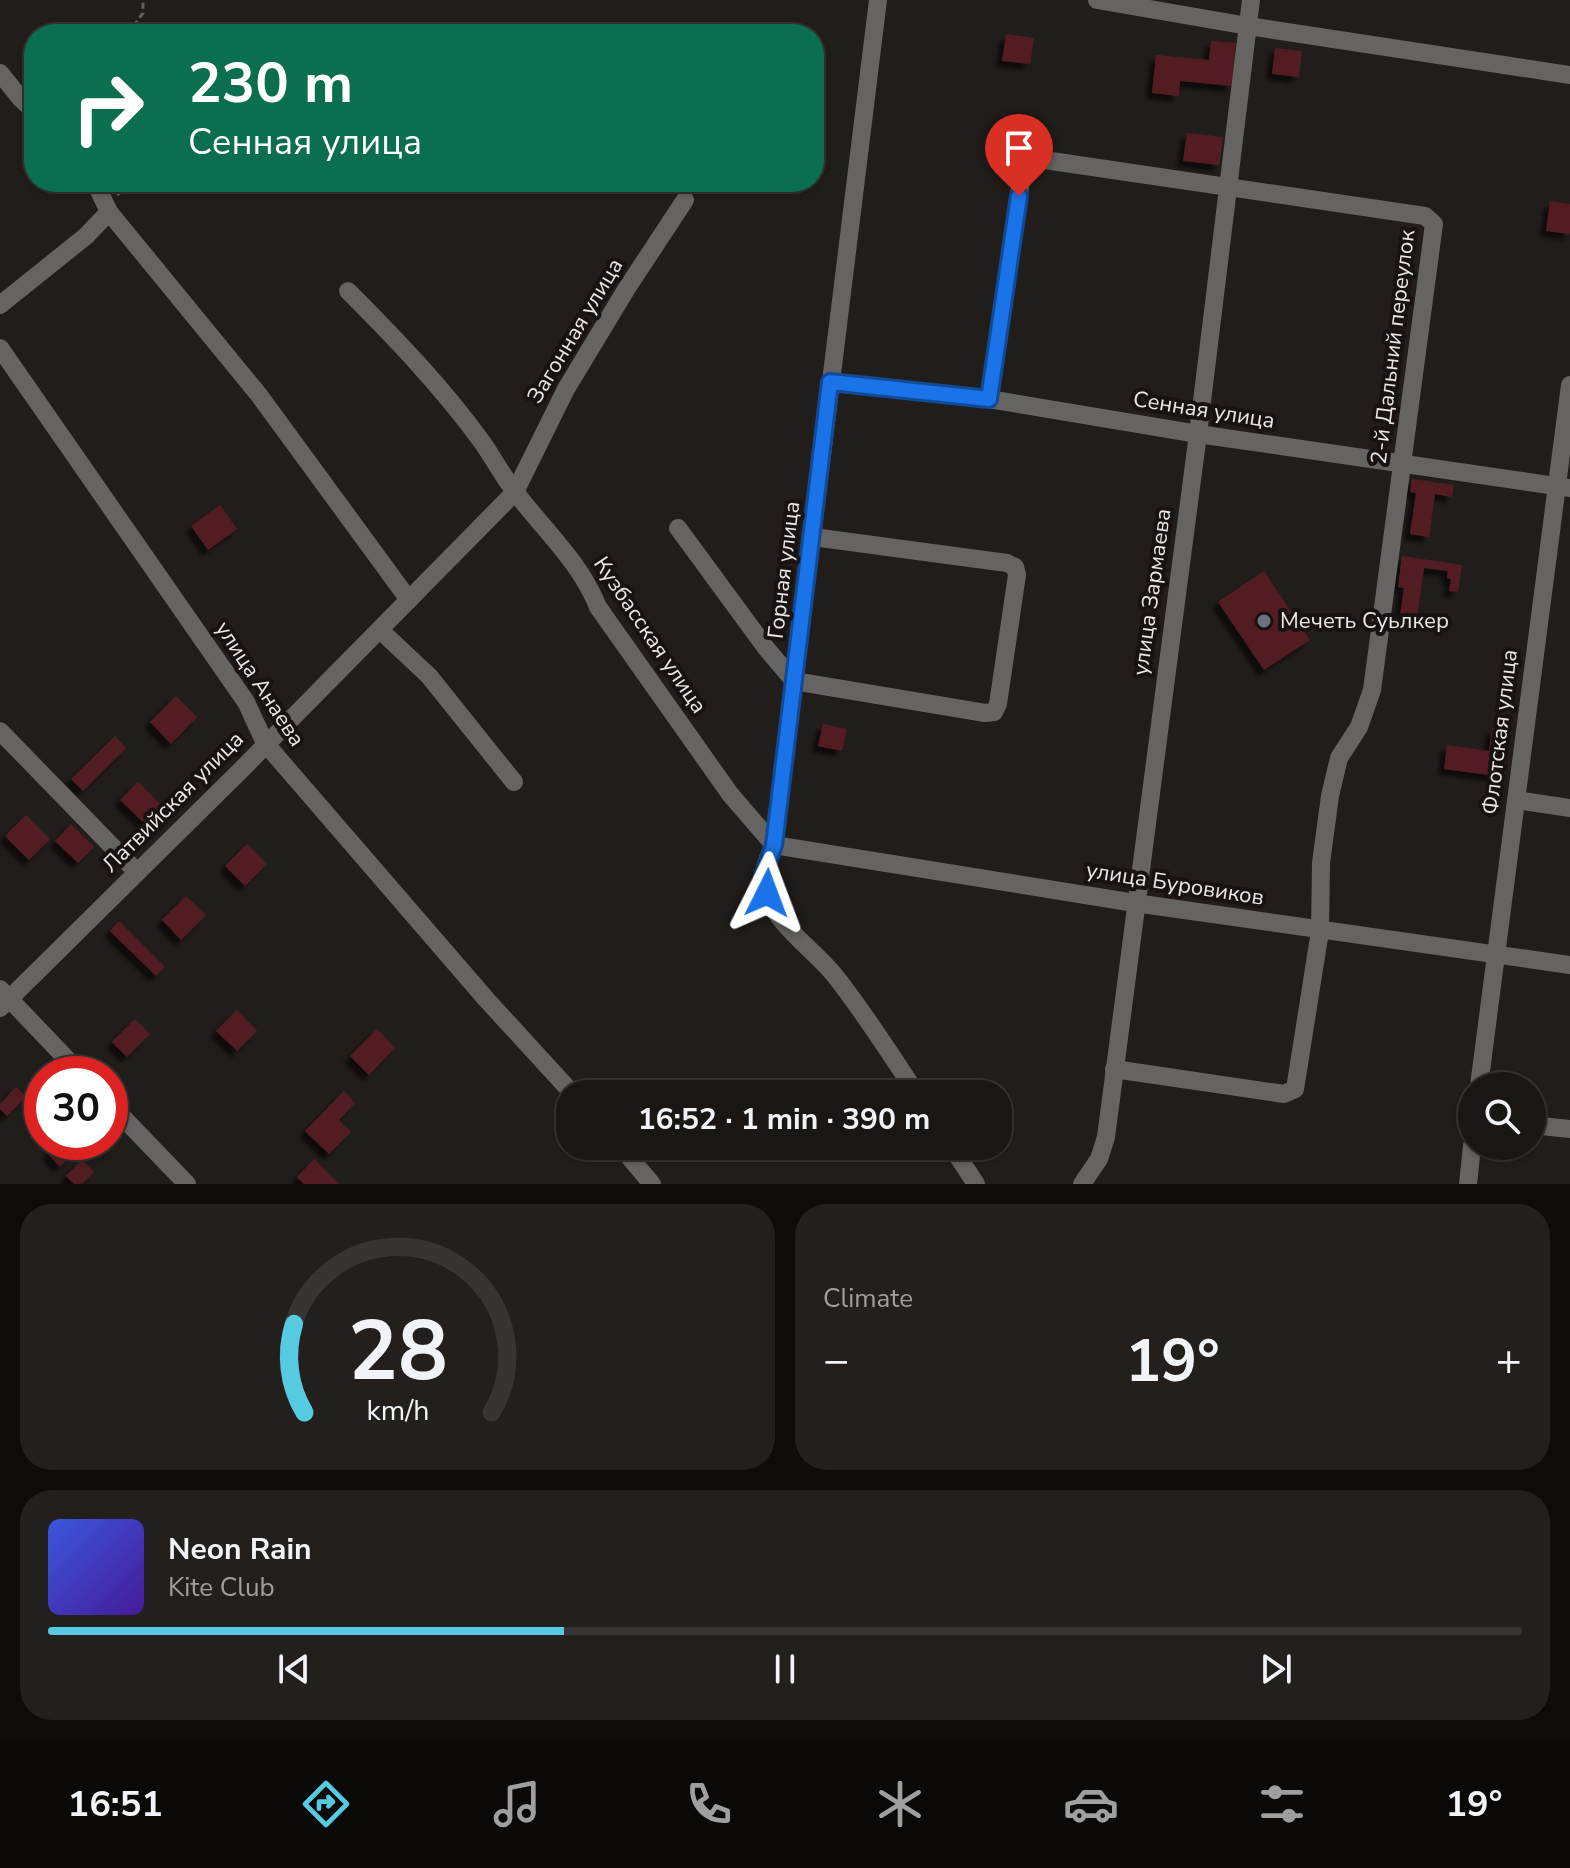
<!DOCTYPE html>
<meta charset="utf-8">
<style>
body{margin:0;font-family:"Nunito Sans",sans-serif;background:#221f1d;color:#f1f3f6;height:100vh;display:flex;flex-direction:column;font-size:30px;white-space:nowrap}
*{box-sizing:border-box;margin:0}
p{font-size:26px;color:#9f9fa0}
.icon{flex:none;width:44px;height:44px;fill:none;stroke:currentColor;stroke-width:2;stroke-linecap:round;stroke-linejoin:round}
.map{position:relative;height:1184px;overflow:hidden}
.panel{display:flex;flex-direction:column;gap:20px;padding:20px;background:#0e0c0b;flex:1}
.panel>*{flex:none}
.hud{position:absolute;left:24px;top:24px;width:800px;height:168px;border-radius:32px;box-shadow:0 2px 6px #0004,0 0 0 2px #373534;background:#0b6e4f;color:#fff;overflow:hidden}
.buttons{position:absolute;left:1458px;top:1072px;display:grid;gap:16px}
.buttons a{display:grid;place-items:center;width:88px;height:88px;border-radius:50%;background:#191614;box-shadow:0 2px 6px #0004,0 0 0 2px #373534;font-size:40px}
.speed{position:absolute;left:24px;top:1056px;display:flex;gap:16px;font-size:40px;font-weight:700;text-align:center}
.speed>*{display:grid;place-content:center;width:104px;height:104px;border-radius:50%;background:#191614;box-shadow:0 2px 6px #0004,0 0 0 2px #373534;line-height:1}
.speed .limit{border:12px solid #d22;background:#fff;color:#111}
.pin{position:absolute;display:grid;place-items:center;width:68px;height:68px;color:#fff;margin:-82px -34px;border-radius:50% 50% 50% 0;rotate:-45deg;box-shadow:0 0 8px #0007}
.pin .icon{rotate:45deg}
.me{position:absolute;width:88px;margin:-44px;rotate:3deg;stroke-linejoin:round;filter:drop-shadow(0 0 6px #0008)}
.turn{display:flex;align-items:center;gap:28px;height:168px;padding:0 32px;font-size:36px}
.turn .icon{width:104px;height:104px;stroke-width:2.5}
.turn b{display:block;font-size:56px;line-height:68px}
.big{font-size:60px;font-weight:700;line-height:1.1}
.panel .card{flex:1;display:flex;flex-direction:column;justify-content:center;gap:12px;min-width:0;padding:0 28px;border-radius:32px;background:#221f1d}
.panel .dial{align-items:center;gap:0}
.dial svg{height:208px;overflow:visible;fill:none;stroke:#373534;stroke-width:7;stroke-linecap:round;text-anchor:middle}
.dial text{fill:#f1f3f6;stroke:none}
.song{display:flex;align-items:center;gap:24px}
.cover{width:96px;height:96px;border-radius:12px;background:linear-gradient(135deg,hsl(230 70% 55%),hsl(260 70% 35%))}
.played{height:8px;border-radius:4px;background:linear-gradient(90deg,#55cae0 35%,#373534 35%)}
.keys{display:flex;justify-content:space-around;direction:ltr}
.heat{display:flex;justify-content:space-between;align-items:center;font-size:44px;direction:ltr}
.panel .tiles{flex:1;display:grid;gap:20px;grid-template-columns:1fr 1fr}
.card:last-child{grid-column:span 2}
.trip{position:absolute;left:556px;top:1080px;width:456px;height:80px;border-radius:32px;background:#191614;box-shadow:0 2px 6px #0004,0 0 0 2px #373534;font-weight:700;line-height:80px;text-align:center}
.dock{display:flex;height:128px;justify-content:space-around;align-items:center;background:#0a0908;color:#9f9fa0}
.dock .icon{width:56px;height:56px}
.dock .selected{color:#55cae0}
.dock b{font-size:36px;color:#f1f3f6}
.map>svg:first-child{display:block}
</style>
<div class="map">
<svg width="1570" height="1184" viewBox="0 0 1570 1184">
<defs>
<filter id="shadow"><feDropShadow dx="-6" dy="6" stdDeviation="2" flood-color="#0009"/></filter>
</defs>
<rect width="100%" height="100%" fill="#211d1a"/>
<!-- building -->
<g fill="#531e20" filter="url(#shadow)">
<polygon points="1006,34 1034,38 1030,64 1002,61"/>
<polygon points="1211,41 1236,43 1232,86 1180,81 1179,96 1152,93 1156,55 1209,60"/>
<polygon points="1275,48 1302,51 1299,77 1272,74"/>
<polygon points="1187,133 1223,137 1219,165 1183,161"/>
<polygon points="1550,201 1570,204 1570,234 1546,231"/>
<polygon points="1412,479 1454,485 1452,497 1435,494 1429,537 1410,534 1416,493 1410,492"/>
<polygon points="220,505 237,529 208,550 191,526"/>
<polygon points="1402,556 1462,565 1458,592 1449,591 1451,579 1447,578 1448,571 1424,568 1417,618 1400,615 1404,588 1398,587"/>
<polygon points="1264,571 1310,640 1264,670 1218,602"/>
<polygon points="176,696 197,717 171,744 150,722"/>
<polygon points="823,724 847,729 842,751 818,746"/>
<polygon points="1492,728 1510,730 1504,777 1444,769 1447,745 1489,751"/>
<polygon points="115,736 126,748 83,791 71,779"/>
<polygon points="138,782 165,809 148,827 120,800"/>
<polygon points="26,815 50,839 29,860 5,836"/>
<polygon points="71,824 94,847 78,863 55,841"/>
<polygon points="247,844 267,864 245,886 225,866"/>
<polygon points="186,896 206,915 181,940 162,920"/>
<polygon points="119,921 165,967 156,976 110,931"/>
<polygon points="237,1010 257,1031 237,1051 216,1031"/>
<polygon points="135,1019 150,1034 127,1057 112,1042"/>
<polygon points="377,1029 395,1048 369,1075 350,1056"/>
<polygon points="16,1087 26,1097 7,1116 0,1109 0,1104"/>
<polygon points="344,1091 355,1103 339,1120 351,1132 329,1154 305,1131"/>
<polygon points="60,1142 77,1142 81,1146 60,1167 48,1154"/>
<polygon points="314,1159 339,1184 304,1184 297,1177"/>
<polygon points="82,1160 94,1172 82,1184 74,1184 66,1176"/>
</g>
<g fill="none" stroke-linecap="round" stroke-linejoin="round">
<!-- path -->
<g stroke="#65615e" stroke-width="3" stroke-dasharray="6 4" stroke-linecap="butt">
<polyline points="128,34 143,13 143,0"/>
<polyline points="117,195 133,182"/>
</g>
<!-- minor -->
<g stroke="#666462" stroke-width="18">
<path d="M878 0 774 845C766 860 761 874 766 892 778 928 814 949 836 977 865 1014 891 1055 917 1094"/>
<polyline points="1097,0 1248,26 1570,75"/>
<polyline points="0,73 21,99 34,111"/>
<polyline points="95,182 109,212 259,395 409,600"/>
<path d="M348 291C395 338 443 388 482 442 494 459 503 477 516 493 545 531 580 562 598 607L730 794 774 845 1135 903 1570 965"/>
<polyline points="0,305 86,236 109,212"/>
<polyline points="0,348 246,702 265,743 486,999 573,1094"/>
<polyline points="830,382 989,399 1198,434 1570,488"/>
<polyline points="989,399 1023,167 1031,158 1425,216 1434,224 1372,690 1359,727 1339,758 1330,796 1321,863 1320,931 1295,1089 1284,1094 1114,1069"/>
<polyline points="678,528 766,648 794,681 985,713 994,712 998,704 1017,575 1015,567 1007,563 813,537"/>
<polyline points="380,630 429,676 514,782"/>
<polyline points="0,731 137,872"/>
<polyline points="1516,800 1570,808"/>
<polyline points="0,989 81,1074"/>
<polyline points="0,1008 243,768 515,492 566,389 627,288 685,200"/>
<polyline points="1479,1086 1570,385"/>
<polyline points="110,1104 187,1184"/>
<polyline points="1532,1125 1570,1129"/>
<polyline points="620,1146 652,1184"/>
<polyline points="951,1146 976,1184"/>
<polyline points="1082,1184 1099,1159 1106,1137 1198,434 1251,0"/>
<polyline points="1468,1184 1472,1146"/>
</g>
</g>
<g fill="none" stroke-linecap="round" stroke-linejoin="round">
<!-- route casing -->
<g stroke="#114b97" stroke-width="20">
<polyline id="route" points="767,893 763,876 774,845 830,382 989,399 1019,196"/>
</g>
<!-- route -->
<use href="#route" stroke="#1a73e8" stroke-width="14"/>
</g>
<!-- markers -->
<circle fill="#6b7280" stroke="#181311" stroke-width="3" cx="1264" cy="621" r="8"/>
<g text-anchor="middle" dominant-baseline="central" stroke-width="8" stroke-linejoin="round" paint-order="stroke">
<!-- street labels -->
<g font-size="22" fill="#ebe7e6" stroke="#181311">
<text transform="translate(575 331) rotate(-59)">Загонная улица</text>
<text transform="translate(1393 347) rotate(-83)">2-й Дальний переулок</text>
<text transform="translate(1204 410) rotate(9)">Сенная улица</text>
<text transform="translate(784 570) rotate(-83)">Горная улица</text>
<text transform="translate(1152 592) rotate(-82)">улица Зармаева</text>
<text transform="translate(650 635) rotate(56)">Кузбасская улица</text>
<text transform="translate(260 684) rotate(57)">улица Анаева</text>
<text transform="translate(1500 732) rotate(-83)">Флотская улица</text>
<text transform="translate(173 802) rotate(-45)">Латвийская улица</text>
<text transform="translate(1175 884) rotate(9)">улица Буровиков</text>
</g>
<!-- poi labels -->
<g font-size="22" fill="#ebe7e6" stroke="#181311" text-anchor="start">
<text x="1280" y="621">Мечеть Суьлкер</text>
</g>
</g>
</svg>
<div class="buttons">
<a><svg class="icon" aria-label="search" viewBox="0 0 24 24"><circle cx="10" cy="10" r="6"/><path d="M15 15l6 6"/></svg></a>
</div>
<div class="speed"><div class="limit">30</div></div>
<div class="pin" style="left:1019px;top:196px;background:#d93025"><svg class="icon" aria-label="arrive" viewBox="0 0 24 24"><path d="M6 21V4h12l-3 4 3 4H6"/></svg></div>
<svg class="me" style="left:767px;top:893px" viewBox="-20 -20 40 40"><path d="M0-17L14 15 0 8-14 15z" fill="#1a73e8" stroke="#fff" stroke-width="4"/></svg>
<div class="trip">16:52 · 1 min · 390 m</div>
<div class="hud">
<div class="turn"><svg class="icon" aria-label="right" viewBox="0 0 24 24"><path d="M7 20v-9h11M14 6l5 5-5 5"/></svg><div><b>230 m</b>Сенная улица</div></div>
</div>
</div>
<section class="panel">
<div class="tiles">
<div class="card dial"><svg viewBox="0 0 100 80">
<path d="M14 69A42 42 0 1 1 86 69"/>
<path d="M14 69A42 42 0 0 1 10 35" stroke="#55cae0"/>
<text x="50" y="56" font-size="32" font-weight="700">28</text>
<text x="50" y="72" font-size="11">km/h</text>
</svg></div>
<div class="card"><p>Climate</p>
<div class="heat"><a>−</a><b class="big">19°</b><a>+</a></div>
</div>
<div class="card">
<div class="song"><i class="cover"></i><div><b>Neon Rain</b><p>Kite Club</p></div></div>
<div class="played"></div>
<div class="keys"><svg class="icon" aria-label="previous" viewBox="0 0 24 24"><path d="M18 5L8 12l10 7zM5 5v14"/></svg><svg class="icon" aria-label="pause" viewBox="0 0 24 24"><path d="M8 5v14M16 5v14"/></svg><svg class="icon" aria-label="next" viewBox="0 0 24 24"><path d="M6 5l10 7-10 7zM19 5v14"/></svg></div>
</div>
</div>
</section>
<nav class="dock">
<b>16:51</b>
<svg class="icon selected" aria-label="directions" viewBox="0 0 24 24"><path d="M12 3l9 9-9 9-9-9zM9 14v-3h6M13 9l2 2-2 2"/></svg>
<svg class="icon" aria-label="music" viewBox="0 0 24 24"><path d="M9 18V5l10-2v13"/><circle cx="6" cy="18" r="3"/><circle cx="16" cy="16" r="3"/></svg>
<svg class="icon" aria-label="phone" viewBox="0 0 24 24"><path d="M5 4h4l2 5-3 2q2 4 5 5l2-3 5 2v4C11 20 4 13 5 4z"/></svg>
<svg class="icon" aria-label="climate" viewBox="0 0 24 24"><path d="M12 3v18M4 7l16 10M4 17L20 7"/></svg>
<svg class="icon" aria-label="car" viewBox="0 0 24 24"><path d="M5 17H2v-5l4-1 3-4h7l3 4 3 1v5h-3M9 17h6M6 11h13"/><circle cx="7" cy="17" r="2"/><circle cx="17" cy="17" r="2"/></svg>
<svg class="icon" aria-label="filters" viewBox="0 0 24 24"><path d="M4 7h16M4 17h16"/><circle cx="9" cy="7" r="2"/><circle cx="15" cy="17" r="2"/></svg>
<b>19°</b>
</nav>
